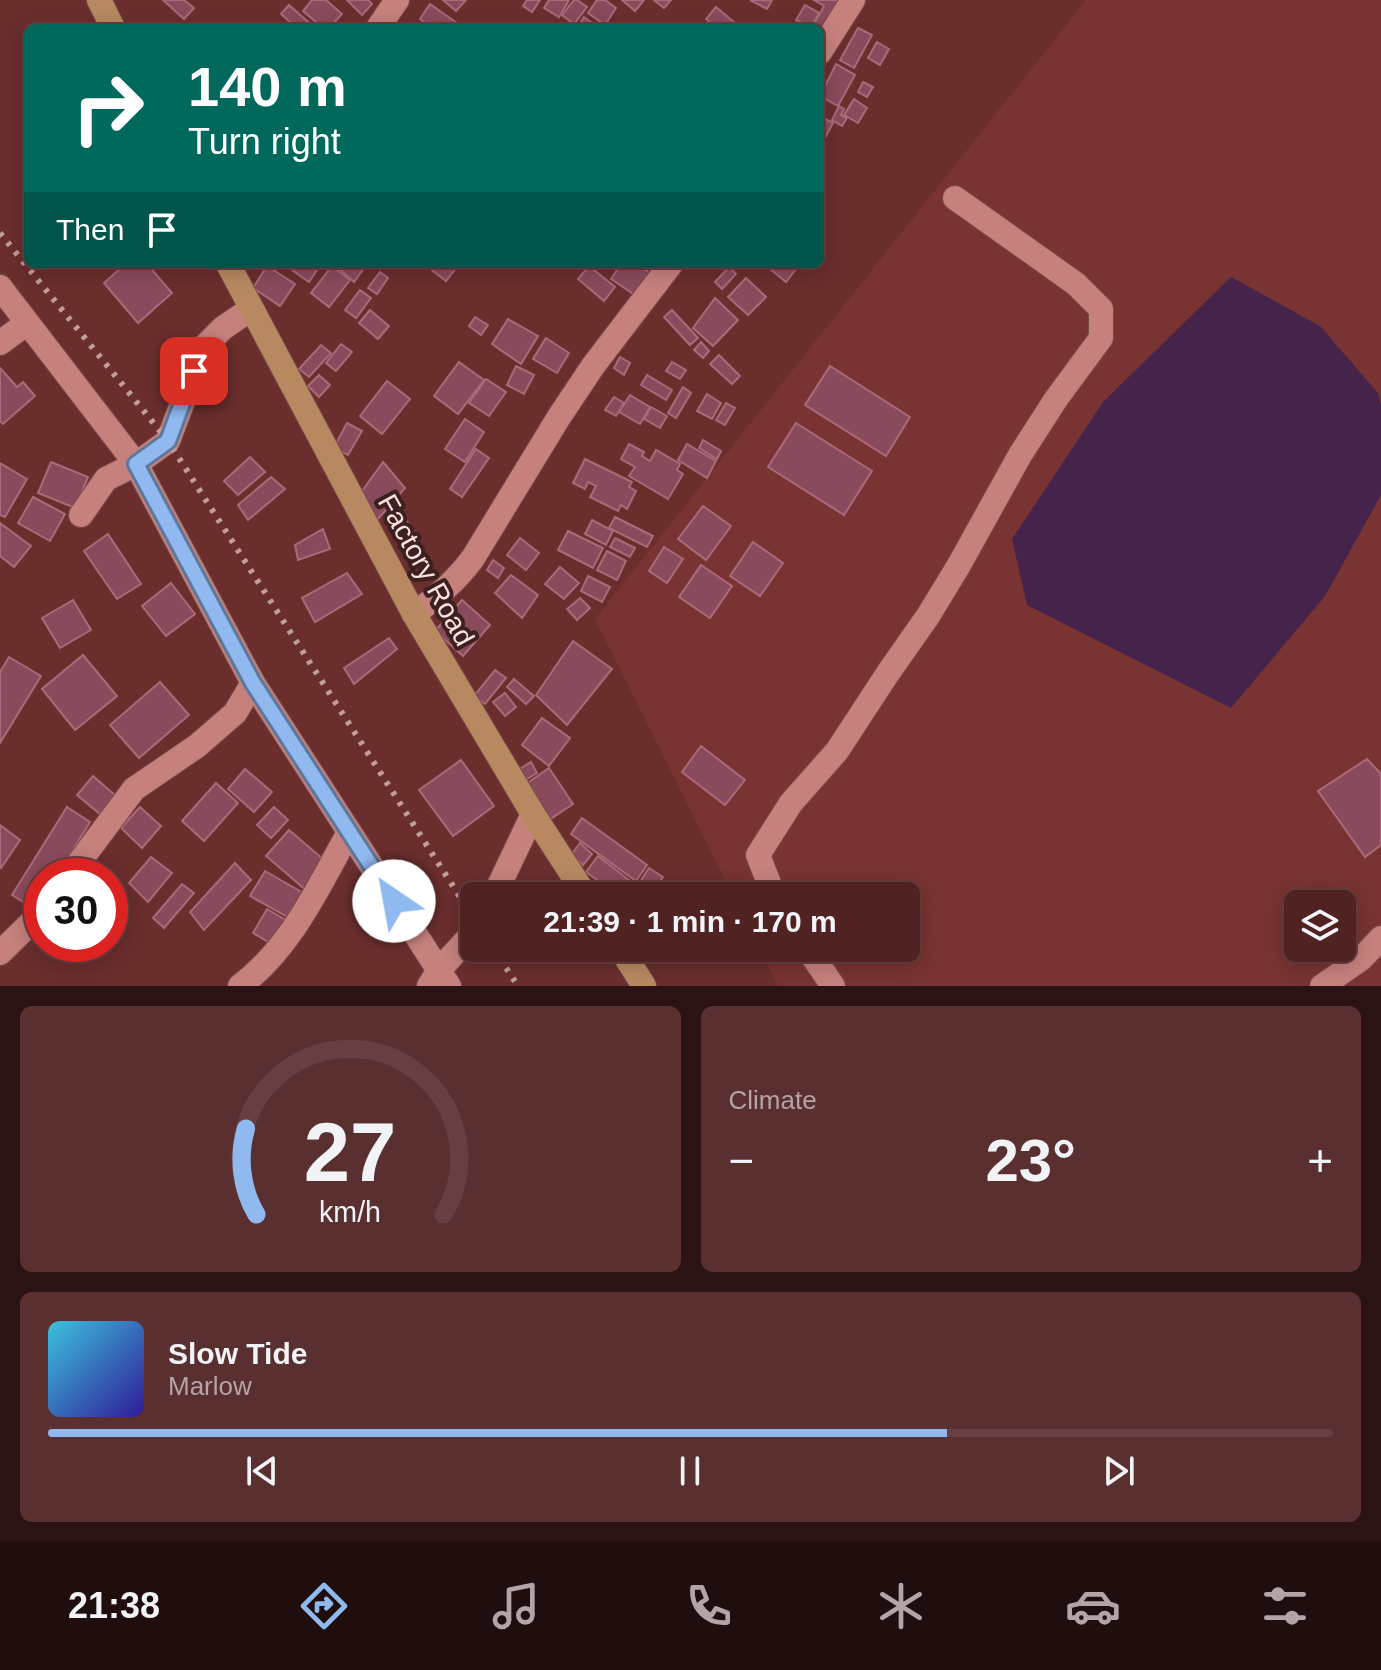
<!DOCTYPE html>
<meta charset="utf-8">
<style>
body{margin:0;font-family:Arial,sans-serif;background:#5a2f2f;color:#f1f3f6;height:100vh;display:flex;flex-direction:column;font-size:30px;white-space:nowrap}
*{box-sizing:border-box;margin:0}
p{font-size:26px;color:#b4a4a5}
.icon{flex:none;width:44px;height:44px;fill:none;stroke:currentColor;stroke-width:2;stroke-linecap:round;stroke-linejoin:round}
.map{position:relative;height:986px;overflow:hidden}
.drawer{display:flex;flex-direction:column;gap:20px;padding:20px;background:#2c1313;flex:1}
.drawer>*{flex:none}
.banner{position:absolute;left:24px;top:24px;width:800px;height:244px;border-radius:12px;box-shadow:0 4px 20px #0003,0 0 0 2px #673f40;background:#00695c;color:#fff;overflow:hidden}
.fabs{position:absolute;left:1284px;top:890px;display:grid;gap:16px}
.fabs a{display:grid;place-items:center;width:72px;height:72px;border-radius:12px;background:#502222;box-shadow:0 4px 20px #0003,0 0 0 2px #673f40;font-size:40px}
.speed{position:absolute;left:24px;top:858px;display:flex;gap:16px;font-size:40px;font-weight:700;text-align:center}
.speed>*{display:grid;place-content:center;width:104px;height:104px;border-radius:50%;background:#502222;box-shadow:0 4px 20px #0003,0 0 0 2px #673f40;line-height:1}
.speed .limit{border:12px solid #d22;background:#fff;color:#111}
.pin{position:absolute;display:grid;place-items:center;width:68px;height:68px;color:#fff;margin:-34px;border-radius:16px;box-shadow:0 4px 12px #0006}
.me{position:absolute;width:88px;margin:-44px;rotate:327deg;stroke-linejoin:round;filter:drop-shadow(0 0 6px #0008)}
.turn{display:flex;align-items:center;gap:28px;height:168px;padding:0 32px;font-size:36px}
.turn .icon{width:104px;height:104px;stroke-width:2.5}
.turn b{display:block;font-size:56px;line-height:68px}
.then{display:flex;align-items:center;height:76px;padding:0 32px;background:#0003;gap:16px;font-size:30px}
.big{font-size:60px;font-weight:700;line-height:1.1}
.drawer .widget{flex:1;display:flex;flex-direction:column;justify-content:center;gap:12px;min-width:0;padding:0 28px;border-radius:12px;background:#5a2f2f}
.drawer .dial{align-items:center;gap:0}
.dial svg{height:208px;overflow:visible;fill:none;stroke:#673f40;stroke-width:7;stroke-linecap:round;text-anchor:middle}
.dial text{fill:#f1f3f6;stroke:none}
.song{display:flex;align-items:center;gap:24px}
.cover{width:96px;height:96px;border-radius:12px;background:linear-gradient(135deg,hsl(190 70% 55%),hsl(250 70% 35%))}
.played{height:8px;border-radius:4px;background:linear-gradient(90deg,#90b9f0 70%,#673f40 70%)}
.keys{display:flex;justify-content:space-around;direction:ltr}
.heat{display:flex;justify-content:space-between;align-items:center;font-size:44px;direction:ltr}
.drawer .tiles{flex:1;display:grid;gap:20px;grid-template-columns:1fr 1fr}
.widget:last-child{grid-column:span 2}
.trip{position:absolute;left:460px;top:882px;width:460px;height:80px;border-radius:12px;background:#502222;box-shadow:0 4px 20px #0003,0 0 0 2px #673f40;font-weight:700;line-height:80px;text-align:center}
.tab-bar{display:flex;height:128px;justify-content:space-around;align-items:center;background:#200e0e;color:#b4a4a5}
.tab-bar .icon{width:56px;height:56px}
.tab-bar .active{color:#90b9f0}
.tab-bar b{font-size:36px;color:#f1f3f6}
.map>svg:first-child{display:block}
</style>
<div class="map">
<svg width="1381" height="986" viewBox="0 0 1381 986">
<rect width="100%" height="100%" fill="#6a2e2d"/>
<!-- built -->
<path fill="#783332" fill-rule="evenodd" d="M1086 0H1381V986H778L759 948H906V896H733L595 619ZM1298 904H1342V948H1298Z"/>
<!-- water -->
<polygon fill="#46234a" points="1231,277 1320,326 1378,393 1381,405 1381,495 1325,596 1231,708 1027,605 1012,539 1103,402"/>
<!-- building -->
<g fill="#894b5c" stroke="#ab697a" stroke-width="2">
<polygon points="163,0 184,0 194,8 184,19"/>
<polygon points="312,0 326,0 342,14 329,28 323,28 303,11"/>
<polygon points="347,0 368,0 372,4 362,15"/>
<polygon points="443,0 466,0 456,11"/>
<polygon points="527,0 540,0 532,12 523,6"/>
<polygon points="549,0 569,0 559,17 544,8"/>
<polygon points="574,0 577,0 587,7 574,24 562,15"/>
<polygon points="597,0 605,0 616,8 605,25 588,13"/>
<polygon points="622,0 644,0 635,11"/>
<polygon points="654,0 671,0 664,8"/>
<polygon points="750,0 772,0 767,9"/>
<polygon points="814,0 847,0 827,31 814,24 824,6"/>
<polygon points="430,4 464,28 432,28 420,19"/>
<polygon points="289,5 315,28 296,28 281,14"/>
<polygon points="805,5 819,13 811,28 796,20"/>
<polygon points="716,7 735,23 730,28 717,28 706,19"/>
<polygon points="584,17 599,28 578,27"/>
<polygon points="858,28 872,35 854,68 840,60"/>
<polygon points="877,42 889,49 880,65 868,58"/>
<polygon points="836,64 855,75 838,106 820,96"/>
<polygon points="863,82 873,87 867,97 858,92"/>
<polygon points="854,99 867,108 858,123 844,115"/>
<polygon points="839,106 844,109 841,115 847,118 842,126 832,120"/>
<polygon points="820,116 833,123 825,138 820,135"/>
<polygon points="125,264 147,264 172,293 138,323 104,283"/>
<polygon points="286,264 321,264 309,282 285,265"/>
<polygon points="334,264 367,264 354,282"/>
<polygon points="424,264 459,264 446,281"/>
<polygon points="621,264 637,264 650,273 635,295 611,279"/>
<polygon points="764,264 800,264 786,282"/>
<polygon points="267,266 295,284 280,306 253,288"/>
<polygon points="332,266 350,280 329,307 311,293"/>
<polygon points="589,266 615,287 604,301 578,279"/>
<polygon points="729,267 736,274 722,289 715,282"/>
<polygon points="380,272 388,278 377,294 368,288"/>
<polygon points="746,278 766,297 748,315 728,297"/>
<polygon points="360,290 371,298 356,318 345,310"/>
<polygon points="715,298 738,320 713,346 693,328"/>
<polygon points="370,310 389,326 378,339 359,323"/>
<polygon points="672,310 698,338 690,345 664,317"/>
<polygon points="475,317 488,325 481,335 469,326"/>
<polygon points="508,319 538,336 521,364 492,344"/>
<polygon points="546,338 569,353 557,373 533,359"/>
<polygon points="701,342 709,351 703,358 694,350"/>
<polygon points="341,344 352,352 336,371 326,363"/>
<polygon points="321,345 331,353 309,377 299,369"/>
<polygon points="719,355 740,376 732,384 710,364"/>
<polygon points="620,357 630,363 624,375 614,368"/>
<polygon points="459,362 484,380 458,414 434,396"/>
<polygon points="672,362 686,370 680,379 666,371"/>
<polygon points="516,366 534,375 524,394 507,385"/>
<polygon points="830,366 910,417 886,456 805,405"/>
<polygon points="0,368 17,387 23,382 35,396 3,424 0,421"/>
<polygon points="319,375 330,385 319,397 308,386"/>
<polygon points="647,375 672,390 666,400 641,385"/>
<polygon points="486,379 506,392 489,416 469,403"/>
<polygon points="387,381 410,399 382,434 360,416"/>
<polygon points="683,387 691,393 676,418 668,413"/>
<polygon points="707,394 721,403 712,419 697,411"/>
<polygon points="630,395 650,407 640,424 619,412"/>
<polygon points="614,397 624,403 616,416 605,410"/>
<polygon points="726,403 735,408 725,425 716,420"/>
<polygon points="651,407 667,416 660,428 644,419"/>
<polygon points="465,419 484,432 465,462 445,449"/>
<polygon points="347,423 362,431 348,455 334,447"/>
<polygon points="796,423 872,471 844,515 768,467"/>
<polygon points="703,440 721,451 717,459 699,448"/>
<polygon points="629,444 644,452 642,456 650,461 656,450 680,464 677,470 683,474 668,499 629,476 635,467 621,459"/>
<polygon points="687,444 716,461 707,478 678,460"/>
<polygon points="476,449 489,458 462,497 450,489"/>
<polygon points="250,457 265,472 238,495 224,481"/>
<polygon points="585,459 632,482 629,487 636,491 627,509 621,505 618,511 590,497 596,486 588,482 585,489 573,483"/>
<polygon points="51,462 88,477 75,508 38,493"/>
<polygon points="383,462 405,488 378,519 357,498"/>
<polygon points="0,463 27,479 5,517 0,515"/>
<polygon points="271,477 285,489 248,520 238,505"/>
<polygon points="33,497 65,514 50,541 18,523"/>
<polygon points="703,506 731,526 706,560 678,539"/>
<polygon points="615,517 653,536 647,547 609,528"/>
<polygon points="406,520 416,535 403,544 393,528"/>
<polygon points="592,520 613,531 606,545 585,534"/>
<polygon points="0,523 31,546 14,567 0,556"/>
<polygon points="323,529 330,549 298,560 295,545"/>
<polygon points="568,531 603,548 593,568 558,550"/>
<polygon points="108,534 141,584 117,599 84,551"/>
<polygon points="520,538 539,553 526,570 507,555"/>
<polygon points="615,538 635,548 630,557 610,547"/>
<polygon points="753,542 783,563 760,596 730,576"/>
<polygon points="664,547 683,559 667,583 649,571"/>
<polygon points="607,551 626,561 617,580 597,570"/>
<polygon points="493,560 504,568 498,578 487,570"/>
<polygon points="701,565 732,586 710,618 679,597"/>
<polygon points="560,567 579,583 564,599 545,584"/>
<polygon points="347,573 362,594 315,622 302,598"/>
<polygon points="511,575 538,595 522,618 495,593"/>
<polygon points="588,576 610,587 602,602 581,591"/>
<polygon points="171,583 195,614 166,636 142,606"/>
<polygon points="580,598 590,608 577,620 567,609"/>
<polygon points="73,600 91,630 60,648 42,618"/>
<polygon points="462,600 490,625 463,656 435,631"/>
<polygon points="389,638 397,649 354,684 344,668"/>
<polygon points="573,641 612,669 567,725 536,695"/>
<polygon points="83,655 117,696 75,730 42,689"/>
<polygon points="9,657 41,676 0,743 0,672"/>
<polygon points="495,670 506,678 485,704 474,696"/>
<polygon points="514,679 534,696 526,704 507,687"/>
<polygon points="160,682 189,715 139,758 110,725"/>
<polygon points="505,693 516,707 505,716 493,702"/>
<polygon points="542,718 570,738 549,766 522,745"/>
<polygon points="701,746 745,780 725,805 682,772"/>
<polygon points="1367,759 1381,774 1381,845 1365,857 1318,791"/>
<polygon points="461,760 494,806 453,836 419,790"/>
<polygon points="531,762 537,773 522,782 516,771"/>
<polygon points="549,768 573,804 546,822 522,787"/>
<polygon points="245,769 272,792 254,812 228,789"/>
<polygon points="93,776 116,796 100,814 77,795"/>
<polygon points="216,783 238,803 204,841 182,821"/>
<polygon points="67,807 90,822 57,876 42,876 42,899 36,910 12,895"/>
<polygon points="140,807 161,826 142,848 121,828"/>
<polygon points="274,807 288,820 271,838 257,825"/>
<polygon points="582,818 647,865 636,881 571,834"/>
<polygon points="0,825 20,840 1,868 0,867"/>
<polygon points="289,830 330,865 307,891 266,856"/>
<polygon points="580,843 592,854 583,865 571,855"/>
<polygon points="598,856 647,894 645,896 619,896 586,872"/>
<polygon points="151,857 172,873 148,902 129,883"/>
<polygon points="235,863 251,880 204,930 190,912"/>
<polygon points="649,868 663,877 654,891 640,882"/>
<polygon points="265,871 305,894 291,919 250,896"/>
<polygon points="182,884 194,893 164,928 153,918"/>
<polygon points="267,909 289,922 275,946 253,933"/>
</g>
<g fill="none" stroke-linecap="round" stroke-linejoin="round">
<!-- minor casing -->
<g stroke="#794949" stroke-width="26">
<g id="minor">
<polyline points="378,28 397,0"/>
<polyline points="820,52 853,0"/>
<polyline points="0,287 136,464 253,683 449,986"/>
<polyline points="0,343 27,323"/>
<polyline points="81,515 106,479 136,464 168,441 203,348 223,328 251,309"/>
<path d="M414 614C437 597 456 581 473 558L559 417 593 366 671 264"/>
<polyline points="69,876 134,789 197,746 235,713 253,683"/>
<polyline points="494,896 533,814"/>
<polyline points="774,896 758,855 791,803 837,751 888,673 928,616 959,565 1020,455 1056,399 1101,338 1101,309 1076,284 955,198"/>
<polyline points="807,948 833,986"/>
<polyline points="0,953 42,912"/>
<path d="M240 986C291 948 319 886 349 832"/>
<polyline points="429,986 439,970 474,932"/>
<polyline points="1322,986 1361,959 1381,938"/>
</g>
</g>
<!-- major casing -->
<g stroke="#794949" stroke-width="26">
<g id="major">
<polyline points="99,0 113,28"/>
<polyline points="228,264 414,614 533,814 586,896"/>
<polyline points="620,948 644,986"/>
</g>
</g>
<!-- minor -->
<use href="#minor" stroke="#c6817d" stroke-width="24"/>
<!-- major -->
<use href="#major" stroke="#b88961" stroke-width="24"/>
<!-- rail -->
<g stroke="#c29d9b" stroke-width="6" stroke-dasharray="4 8" stroke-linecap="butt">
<polyline points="0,233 168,441 474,919"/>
<polyline points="493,948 518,986"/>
</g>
</g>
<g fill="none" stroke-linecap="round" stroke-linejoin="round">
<!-- route casing -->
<g stroke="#5e789c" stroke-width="20">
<polyline id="route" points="194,371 168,441 136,464 253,683 394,901"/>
</g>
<!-- route -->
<use href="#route" stroke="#90b9f0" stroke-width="14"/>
</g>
<g text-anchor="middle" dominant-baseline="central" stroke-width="8" stroke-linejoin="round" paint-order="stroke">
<!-- street labels -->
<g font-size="28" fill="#fae3e1" stroke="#3d2120">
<text transform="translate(426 570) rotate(61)">Factory Road</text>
</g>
</g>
</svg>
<div class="fabs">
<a><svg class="icon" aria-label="layers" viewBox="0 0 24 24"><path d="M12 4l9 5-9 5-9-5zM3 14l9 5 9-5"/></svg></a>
</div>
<div class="speed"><div class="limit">30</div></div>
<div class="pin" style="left:194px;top:371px;background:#d93025"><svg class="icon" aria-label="arrive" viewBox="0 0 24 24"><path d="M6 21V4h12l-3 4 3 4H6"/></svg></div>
<svg class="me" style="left:394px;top:901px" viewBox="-20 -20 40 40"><circle r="19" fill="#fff"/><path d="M0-13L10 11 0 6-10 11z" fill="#90b9f0"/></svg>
<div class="trip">21:39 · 1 min · 170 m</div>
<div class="banner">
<div class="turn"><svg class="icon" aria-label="right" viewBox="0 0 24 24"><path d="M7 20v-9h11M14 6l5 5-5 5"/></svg><div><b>140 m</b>Turn right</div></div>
<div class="then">Then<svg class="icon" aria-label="arrive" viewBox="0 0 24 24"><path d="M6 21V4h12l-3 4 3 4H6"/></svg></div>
</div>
</div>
<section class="drawer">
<div class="tiles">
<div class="widget dial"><svg viewBox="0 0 100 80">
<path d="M14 69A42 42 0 1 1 86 69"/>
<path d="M14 69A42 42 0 0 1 10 36" stroke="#90b9f0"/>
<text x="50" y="56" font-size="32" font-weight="700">27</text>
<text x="50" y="72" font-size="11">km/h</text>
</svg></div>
<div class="widget"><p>Climate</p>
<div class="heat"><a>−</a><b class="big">23°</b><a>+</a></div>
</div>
<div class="widget">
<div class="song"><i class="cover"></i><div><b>Slow Tide</b><p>Marlow</p></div></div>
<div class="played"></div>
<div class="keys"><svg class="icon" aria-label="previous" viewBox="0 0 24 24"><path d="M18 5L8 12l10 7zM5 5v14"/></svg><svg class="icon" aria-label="pause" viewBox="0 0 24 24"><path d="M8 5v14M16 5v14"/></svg><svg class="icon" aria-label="next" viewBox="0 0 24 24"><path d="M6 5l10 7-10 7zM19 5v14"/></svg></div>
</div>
</div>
</section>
<nav class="tab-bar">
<b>21:38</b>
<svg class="icon active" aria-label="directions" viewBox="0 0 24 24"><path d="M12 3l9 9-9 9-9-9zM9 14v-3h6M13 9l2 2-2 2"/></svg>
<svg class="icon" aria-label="music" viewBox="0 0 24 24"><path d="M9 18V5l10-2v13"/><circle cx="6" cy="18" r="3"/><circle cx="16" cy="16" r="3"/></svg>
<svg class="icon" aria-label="phone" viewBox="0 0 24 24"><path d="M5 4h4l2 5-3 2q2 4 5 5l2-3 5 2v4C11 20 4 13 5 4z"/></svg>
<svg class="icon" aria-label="climate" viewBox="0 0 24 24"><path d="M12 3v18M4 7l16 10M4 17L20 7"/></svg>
<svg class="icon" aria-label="car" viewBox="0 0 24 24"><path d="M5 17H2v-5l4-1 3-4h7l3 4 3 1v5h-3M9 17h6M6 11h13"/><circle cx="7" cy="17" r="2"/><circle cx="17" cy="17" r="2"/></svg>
<svg class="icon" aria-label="filters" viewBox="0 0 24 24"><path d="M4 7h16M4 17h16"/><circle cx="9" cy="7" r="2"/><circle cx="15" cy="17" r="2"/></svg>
</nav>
